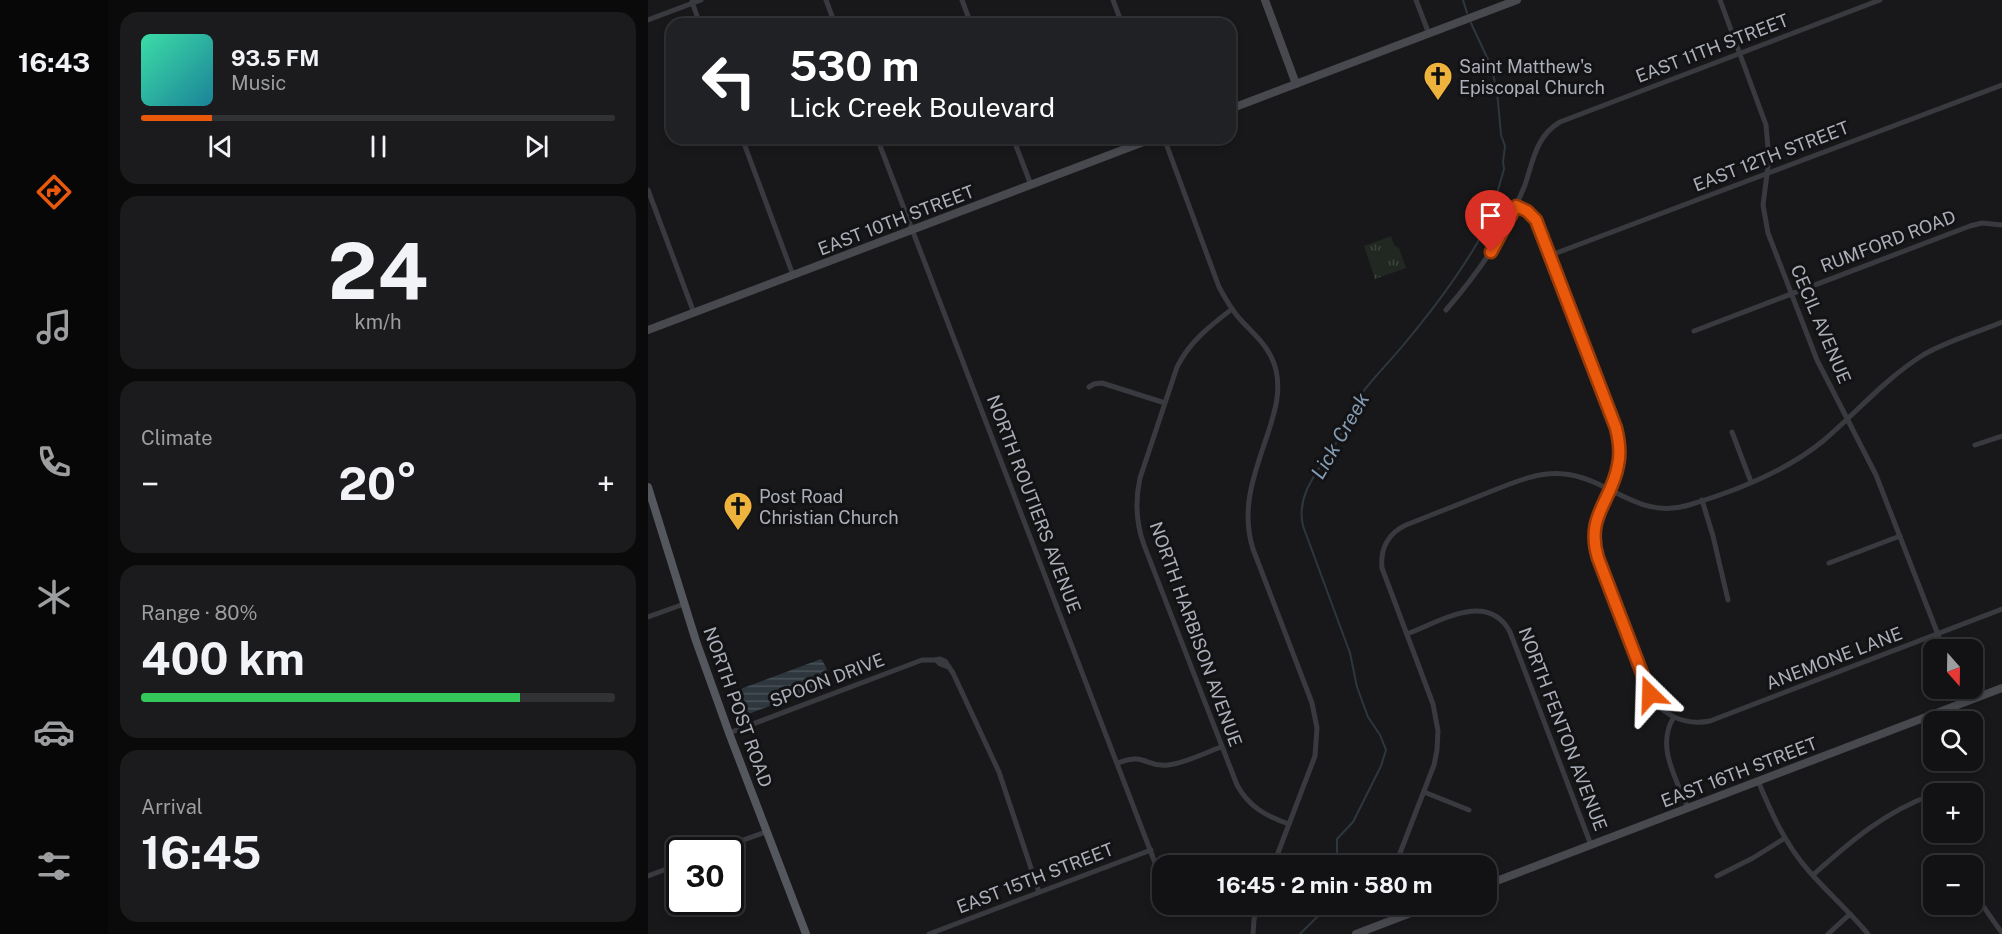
<!DOCTYPE html>
<meta charset="utf-8">
<style>
body{margin:0;font-family:"Public Sans",sans-serif;background:#1b1b1d;color:#f1f3f6;height:100vh;display:flex;flex-direction:column;font-size:22px;white-space:nowrap}
*{box-sizing:border-box;margin:0}
p{font-size:20px;color:#9c9ea0}
.icon{flex:none;width:33px;height:33px;fill:none;stroke:currentColor;stroke-width:2;stroke-linecap:round;stroke-linejoin:round}
.map{position:relative;flex:1;overflow:hidden}
.details{display:flex;flex-direction:column;gap:12px;padding:12px;background:#0a0a0b;width:540px}
.details>*{flex:none}
.top-card{position:absolute;left:18px;top:18px;width:570px;height:126px;border-radius:18px;box-shadow:0 3px 9px #0003,0 0 0 2px #313234;background:#202124;color:#fff;overflow:hidden}
.needle{width:39px;rotate:160deg}
.controls{position:absolute;left:1275px;top:639px;display:grid;gap:12px}
.controls a{display:grid;place-items:center;width:60px;height:60px;border-radius:12px;background:#121214;box-shadow:0 3px 9px #0003,0 0 0 2px #313234;font-size:30px}
.speed{position:absolute;left:18px;top:837px;display:flex;gap:12px;font-size:30px;font-weight:700;text-align:center}
.speed>*{display:grid;place-content:center;width:78px;height:78px;border-radius:50%;background:#121214;box-shadow:0 3px 9px #0003,0 0 0 2px #313234;line-height:1}
.speed .limit{border:3px solid #111;border-radius:9px;background:#fff;color:#111}
.pin{position:absolute;display:grid;place-items:center;width:51px;height:51px;color:#fff;margin:-62px -26px;border-radius:50% 50% 50% 0;rotate:-45deg;box-shadow:0 0 6px #0007}
.pin .icon{rotate:45deg}
.me{position:absolute;width:66px;margin:-33px;rotate:338deg;stroke-linejoin:round;filter:drop-shadow(0 0 4px #0008)}
.turn{display:flex;align-items:center;gap:21px;height:126px;padding:0 24px;font-size:27px}
.turn .icon{width:78px;height:78px;stroke-width:2.5}
.turn b{display:block;font-size:42px;line-height:51px}
.big{font-size:45px;font-weight:700;line-height:1.1}
.details .card{flex:1;display:flex;flex-direction:column;justify-content:center;gap:9px;min-width:0;padding:0 21px;border-radius:18px;background:#1b1b1d}
.details .dial{align-items:center;gap:0}
.dial b{font-size:78px;line-height:1}
.song{display:flex;align-items:center;gap:18px}
.cover{width:72px;height:72px;border-radius:9px;background:linear-gradient(135deg,hsl(160 70% 55%),hsl(190 70% 35%))}
.played{height:6px;border-radius:3px;background:linear-gradient(90deg,#ea580c 15%,#313234 15%)}
.keys{display:flex;justify-content:space-around;direction:ltr}
.heat{display:flex;justify-content:space-between;align-items:center;font-size:33px;direction:ltr}
.charge{height:9px;border-radius:4px;background:linear-gradient(90deg,#34c759 80%,#313234 0)}
.trip{position:absolute;left:504px;top:855px;width:345px;height:60px;border-radius:18px;background:#121214;box-shadow:0 3px 9px #0003,0 0 0 2px #313234;font-weight:700;line-height:60px;text-align:center}
main{display:flex;flex:1;min-height:0}
.tabs{display:flex;flex-direction:column;width:108px;justify-content:space-around;align-items:center;background:#070708;color:#9c9ea0}
.tabs .icon{width:42px;height:42px}
.tabs .selected{color:#ea580c}
.tabs b{font-size:27px;color:#f1f3f6}
.map>svg:first-child{display:block}
</style>
<main>
<nav class="tabs">
<b>16:43</b>
<svg class="icon selected" aria-label="directions" viewBox="0 0 24 24"><path d="M12 3l9 9-9 9-9-9zM9 14v-3h6M13 9l2 2-2 2"/></svg>
<svg class="icon" aria-label="music" viewBox="0 0 24 24"><path d="M9 18V5l10-2v13"/><circle cx="6" cy="18" r="3"/><circle cx="16" cy="16" r="3"/></svg>
<svg class="icon" aria-label="phone" viewBox="0 0 24 24"><path d="M5 4h4l2 5-3 2q2 4 5 5l2-3 5 2v4C11 20 4 13 5 4z"/></svg>
<svg class="icon" aria-label="climate" viewBox="0 0 24 24"><path d="M12 3v18M4 7l16 10M4 17L20 7"/></svg>
<svg class="icon" aria-label="car" viewBox="0 0 24 24"><path d="M5 17H2v-5l4-1 3-4h7l3 4 3 1v5h-3M9 17h6M6 11h13"/><circle cx="7" cy="17" r="2"/><circle cx="17" cy="17" r="2"/></svg>
<svg class="icon" aria-label="filters" viewBox="0 0 24 24"><path d="M4 7h16M4 17h16"/><circle cx="9" cy="7" r="2"/><circle cx="15" cy="17" r="2"/></svg>
</nav>
<section class="details">
<div class="card">
<div class="song"><i class="cover"></i><div><b>93.5 FM</b><p>Music</p></div></div>
<div class="played"></div>
<div class="keys"><svg class="icon" aria-label="previous" viewBox="0 0 24 24"><path d="M18 5L8 12l10 7zM5 5v14"/></svg><svg class="icon" aria-label="pause" viewBox="0 0 24 24"><path d="M8 5v14M16 5v14"/></svg><svg class="icon" aria-label="next" viewBox="0 0 24 24"><path d="M6 5l10 7-10 7zM19 5v14"/></svg></div>
</div>
<div class="card dial"><b>24</b><p>km/h</p></div>
<div class="card"><p>Climate</p>
<div class="heat"><a>−</a><b class="big">20°</b><a>+</a></div>
</div>
<div class="card"><p>Range · 80%</p><b class="big">400 km</b><div class="charge"></div></div>
<div class="card"><p>Arrival</p><b class="big">16:45</b></div>
</section>
<div class="map">
<svg width="1354" height="934" viewBox="0 0 1354 934">
<defs>
<pattern id="grass-tufts" width="24" height="20" patternUnits="userSpaceOnUse" patternTransform="scale(1.5)"><rect width="24" height="20" fill="#202821"/><path d="M3 7l-1-3M5 7V3M7 7l1-3M15 17l-1-3M17 17v-4M19 17l1-3" fill="none" stroke="#3e453f"/></pattern>
<pattern id="water-rules" width="6" height="5" patternUnits="userSpaceOnUse" patternTransform="scale(1.5)"><rect width="6" height="5" fill="#2e373e"/><path d="M0 2.5h6" fill="none" stroke="#4a5158"/></pattern>
</defs>
<rect width="100%" height="100%" fill="#18181a"/>
<!-- grass -->
<polygon fill="url(#grass-tufts)" points="743,236 746,245 751,248 758,268 727,279 716,246"/>
<!-- water -->
<path fill="url(#water-rules)" d="M173 659C178 666 183 675 179 684L98 715 90 706 87 691Z"/>
<g fill="none" stroke-linecap="round" stroke-linejoin="round">
<!-- stream -->
<g stroke="#2e373e" stroke-width="2">
<polyline points="815,0 819,13"/>
<path d="M689 866V839L705 822 733 766 738 750 732 735 720 717 709 687 702 653 655 526C647 492 674 467 690 440 697 429 700 415 707 403 721 381 741 363 757 343 782 313 805 283 825 250 841 225 848 197 856 169L855 162 857 146 853 135 849 91 843 66 823 23"/>
<polyline points="652,934 670,916 677,904"/>
</g>
<!-- street -->
<g stroke="#393a3f" stroke-width="5">
<polyline points="178,0 187,24"/>
<polyline points="314,0 323,24"/>
<polyline points="465,0 474,24"/>
<polyline points="768,0 781,34"/>
<polyline points="1072,0 1118,125 1121,159 1115,205 1120,233 1169,360 1228,475 1296,650"/>
<polyline points="44,2 52,24"/>
<polyline points="0,20 53,0"/>
<polyline points="94,138 145,275"/>
<polyline points="229,138 514,881"/>
<polyline points="365,138 383,185"/>
<path d="M516 138 571 287C577 298 583 309 591 318 606 335 622 346 628 370 633 392 627 411 620 433 607 472 592 508 605 549L664 703 669 728 667 756 625 866"/>
<polyline points="0,190 46,313"/>
<path d="M868 205 884 215 891 226 967 428C983 483 934 505 950 558L999 688C1010 714 1035 726 1062 721L1354 609"/>
<polyline points="903,255 1354,85"/>
<path d="M584 309C562 326 542 341 529 367L492 478C487 501 488 523 496 545L589 785C601 807 618 816 641 824"/>
<path d="M798 310C818 287 837 262 853 235 862 219 870 202 877 185 885 161 888 136 912 122L1232 0"/>
<polyline points="1046,331 1322,226 1334,223 1354,225"/>
<polyline points="441,387 446,384 454,383 517,403"/>
<polyline points="1084,432 1103,482"/>
<polyline points="1327,445 1354,436"/>
<polyline points="1054,500 1065,536 1080,600"/>
<polyline points="1181,563 1252,536"/>
<polyline points="0,617 36,604"/>
<path d="M759 634C791 622 840 590 862 632L943 845"/>
<polyline points="300,667 292,664 288,660 292,659 297,661 305,673 351,772 391,892"/>
<polyline points="1311,688 1317,702"/>
<path d="M1026 717C1007 746 1029 780 1040 808"/>
<polyline points="81,733 274,660 288,660"/>
<path d="M470 763C498 752 498 768 520 765 537 763 557 753 573 747"/>
<path d="M1110 781C1123 812 1137 844 1160 870 1179 892 1201 911 1220 934"/>
<polyline points="776,792 821,810"/>
<polyline points="67,850 118,832"/>
<path d="M747 866 786 765 789 750 790 731 785 704 734 568C732 549 740 533 758 525 783 515 809 505 834 495 860 485 888 471 916 474 961 478 991 521 1041 505 1088 491 1137 472 1175 441 1208 413 1238 378 1275 355 1299 341 1328 333 1354 322"/>
<path d="M1165 875C1203 841 1236 812 1286 794"/>
<polyline points="0,876 32,864"/>
<polyline points="1069,876 1105,858 1137,838"/>
<polyline points="1328,896 1354,933"/>
<polyline points="746,904 750,918"/>
<polyline points="281,934 503,850"/>
<polyline points="605,934 606,920 609,904"/>
<polyline points="1180,934 1202,914"/>
</g>
<!-- secondary -->
<g stroke="#47494f" stroke-width="8">
<polyline points="617,0 648,84"/>
<polyline points="582,109 869,0"/>
<polyline points="0,330 506,138"/>
<polyline points="838,885 1354,688"/>
<polyline points="708,934 786,904"/>
</g>
<!-- primary -->
<polyline stroke="#55575e" stroke-width="8" points="0,487 48,641 81,733 158,934"/>
</g>
<g fill="none" stroke-linecap="round" stroke-linejoin="round">
<!-- route casing -->
<g stroke="#983908" stroke-width="15">
<path id="route" d="M843 252 868 206 879 211 888 220 968 428C971 440 973 452 970 465 964 501 937 516 950 558L1002 694"/>
</g>
<!-- route -->
<use href="#route" stroke="#ea580c" stroke-width="10"/>
</g>
<!-- icons -->
<defs>
<g id="church-pin" transform="scale(1.5)"><path d="M0 17L-7.5 6A9.5 9.5 0 1 1 7.5 6Z" fill="#edb33d" stroke="#131315"/><path d="M-1.2-6h2.4v3.5h3.3v2.4h-3.3V6h-2.4V-.1h-3.3v-2.4h3.3Z" fill="#111"/></g>
</defs>
<g fill-rule="evenodd">
<use href="#church-pin" x="790" y="76"/>
<use href="#church-pin" x="90" y="506"/>
</g>
<g text-anchor="middle" dominant-baseline="central" stroke-width="6" stroke-linejoin="round" paint-order="stroke">
<!-- street labels -->
<g font-size="18" fill="#abafb9" stroke="#131315">
<text transform="translate(1064 48) rotate(-21)">EAST 11TH STREET</text>
<text transform="translate(1123 156) rotate(-21)">EAST 12TH STREET</text>
<text transform="translate(248 220) rotate(-21)">EAST 10TH STREET</text>
<text transform="translate(1240 241) rotate(-21)">RUMFORD ROAD</text>
<text transform="translate(1173 324) rotate(67)">CECIL AVENUE</text>
<text transform="translate(386 504) rotate(69)">NORTH ROUTIERS AVENUE</text>
<text transform="translate(548 634) rotate(70)">NORTH HARBISON AVENUE</text>
<text transform="translate(1186 658) rotate(-21)">ANEMONE LANE</text>
<text transform="translate(179 680) rotate(-21)">SPOON DRIVE</text>
<text transform="translate(90 707) rotate(70)">NORTH POST ROAD</text>
<text transform="translate(915 729) rotate(69)">NORTH FENTON AVENUE</text>
<text transform="translate(1091 772) rotate(-21)">EAST 16TH STREET</text>
<text transform="translate(387 878) rotate(-21)">EAST 15TH STREET</text>
</g>
<!-- poi labels -->
<g font-size="18" fill="#abafb9" stroke="#131315" text-anchor="start">
<text x="811" y="66">Saint Matthew's<tspan x="811" dy="21">Episcopal Church</tspan></text>
<text x="111" y="496">Post Road<tspan x="111" dy="21">Christian Church</tspan></text>
</g>
<!-- water labels -->
<g font-size="20" font-style="italic" fill="#839cb3" stroke="#131315">
<text transform="translate(692 436) rotate(-60)">Lick Creek</text>
</g>
</g>
</svg>
<div class="controls">
<a><svg class="needle" viewBox="-14 -14 28 28"><path d="M0-13l5 13h-10z" fill="#e53935"/><path d="M0 13l5-13h-10z" fill="#9c9ea0"/></svg></a>
<a><svg class="icon" aria-label="search" viewBox="0 0 24 24"><circle cx="10" cy="10" r="6"/><path d="M15 15l6 6"/></svg></a>
<a>+</a>
<a>−</a>
</div>
<div class="speed"><div class="limit">30</div></div>
<div class="pin" style="left:843px;top:252px;background:#d93025"><svg class="icon" aria-label="arrive" viewBox="0 0 24 24"><path d="M6 21V4h12l-3 4 3 4H6"/></svg></div>
<svg class="me" style="left:1002px;top:694px" viewBox="-20 -20 40 40"><path d="M0-17L14 15 0 8-14 15z" fill="#ea580c" stroke="#fff" stroke-width="4"/></svg>
<div class="trip">16:45 · 2 min · 580 m</div>
<div class="top-card">
<div class="turn"><svg class="icon" aria-label="left" viewBox="0 0 24 24"><path d="M17 20v-9H6M10 6l-5 5 5 5"/></svg><div><b>530 m</b>Lick Creek Boulevard</div></div>
</div>
</div>
</main>
